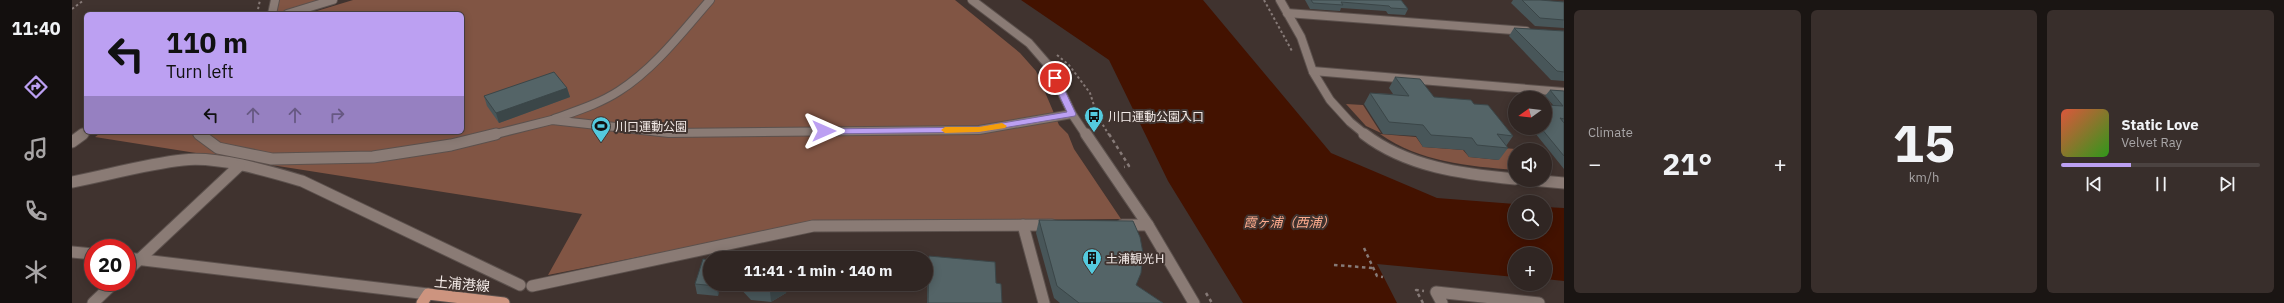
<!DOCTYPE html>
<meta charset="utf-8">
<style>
body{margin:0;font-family:"IBM Plex Sans","Noto Sans JP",sans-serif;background:#382e2b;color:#f1f3f6;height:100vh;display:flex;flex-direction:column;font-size:15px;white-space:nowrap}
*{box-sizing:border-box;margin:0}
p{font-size:13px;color:#a8a5a6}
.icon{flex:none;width:22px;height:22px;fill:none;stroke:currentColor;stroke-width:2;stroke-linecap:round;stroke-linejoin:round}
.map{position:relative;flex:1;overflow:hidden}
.sheet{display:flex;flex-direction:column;gap:10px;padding:10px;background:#1a1513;width:720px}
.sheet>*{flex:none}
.guide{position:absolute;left:12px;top:12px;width:380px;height:122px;border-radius:6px;box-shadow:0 2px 10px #0003,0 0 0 1px #4b4341;background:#bca0f2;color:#111;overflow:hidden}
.needle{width:26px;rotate:255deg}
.tools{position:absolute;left:1436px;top:91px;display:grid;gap:8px}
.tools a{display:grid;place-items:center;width:44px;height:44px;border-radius:50%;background:#302623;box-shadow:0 2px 10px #0003,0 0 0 1px #4b4341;font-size:20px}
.speed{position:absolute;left:12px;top:239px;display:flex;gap:8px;font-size:20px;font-weight:700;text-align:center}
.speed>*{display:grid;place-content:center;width:52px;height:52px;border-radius:50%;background:#302623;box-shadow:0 2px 10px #0003,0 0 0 1px #4b4341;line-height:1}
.speed .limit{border:6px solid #d22;background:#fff;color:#111}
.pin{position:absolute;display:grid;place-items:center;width:34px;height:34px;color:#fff;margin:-17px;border:2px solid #fff;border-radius:50%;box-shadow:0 1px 4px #0007}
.me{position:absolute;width:44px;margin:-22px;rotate:90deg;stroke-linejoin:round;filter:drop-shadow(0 0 3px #0008)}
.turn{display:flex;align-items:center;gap:14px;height:84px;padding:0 16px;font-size:18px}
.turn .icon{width:52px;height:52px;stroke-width:2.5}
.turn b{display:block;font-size:28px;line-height:34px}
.lanes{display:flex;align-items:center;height:38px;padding:0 16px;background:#0003;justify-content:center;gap:20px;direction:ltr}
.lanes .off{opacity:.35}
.big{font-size:30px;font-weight:700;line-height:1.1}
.sheet .tile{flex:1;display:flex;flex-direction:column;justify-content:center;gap:6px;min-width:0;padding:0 14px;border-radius:6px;background:#382e2b}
.sheet .dial{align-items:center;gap:0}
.dial b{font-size:52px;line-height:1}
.song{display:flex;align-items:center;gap:12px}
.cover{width:48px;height:48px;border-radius:6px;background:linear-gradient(135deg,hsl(10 70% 55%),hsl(110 70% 35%))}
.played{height:4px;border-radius:2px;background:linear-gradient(90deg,#bca0f2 35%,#4b4341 35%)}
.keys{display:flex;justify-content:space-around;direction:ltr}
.heat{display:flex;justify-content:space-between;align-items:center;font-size:22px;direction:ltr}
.sheet .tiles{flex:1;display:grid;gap:10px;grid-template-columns:repeat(3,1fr)}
.trip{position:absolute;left:631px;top:251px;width:230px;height:40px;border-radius:20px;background:#302623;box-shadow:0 2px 10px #0003,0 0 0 1px #4b4341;font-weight:700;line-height:40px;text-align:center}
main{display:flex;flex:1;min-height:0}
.tabs{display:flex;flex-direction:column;width:72px;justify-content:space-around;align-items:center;background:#130f0e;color:#a8a5a6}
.tabs .icon{width:28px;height:28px}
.tabs .current{color:#bca0f2}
.tabs b{font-size:18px;color:#f1f3f6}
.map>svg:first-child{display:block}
</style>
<main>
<nav class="tabs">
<b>11:40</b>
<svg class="icon current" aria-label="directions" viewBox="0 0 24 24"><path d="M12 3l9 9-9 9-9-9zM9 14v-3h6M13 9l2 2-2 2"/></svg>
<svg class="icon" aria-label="music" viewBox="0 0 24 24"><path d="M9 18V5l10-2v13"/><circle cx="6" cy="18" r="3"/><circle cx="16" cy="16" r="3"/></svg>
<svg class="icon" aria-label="phone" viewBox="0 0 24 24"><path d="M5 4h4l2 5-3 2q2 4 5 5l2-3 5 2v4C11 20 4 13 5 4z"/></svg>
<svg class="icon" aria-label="climate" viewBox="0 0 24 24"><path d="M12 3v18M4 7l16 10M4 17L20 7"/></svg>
</nav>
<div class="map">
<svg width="1492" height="303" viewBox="0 0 1492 303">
<rect width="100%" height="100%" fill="#40332f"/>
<!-- green -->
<g fill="#815544">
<polygon points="207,0 252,0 209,14 204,14"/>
<polygon points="281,0 883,0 948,53 964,71 987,125 996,134 1002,149 1049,219 742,222 476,275 510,214 23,137 30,132 390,132 390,14 235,14"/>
<polygon points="1274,104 1291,105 1309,133 1294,126"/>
<path d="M1308 134 1344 137 1351 147 1391 150 1397 157 1427 160 1417 147 1444 149 1443 160H1436L1443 170C1396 166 1348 162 1308 134Z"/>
</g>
<!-- water -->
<polygon fill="#431200" points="949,0 1131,0 1259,153 1365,198 1443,204 1443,232 1473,232 1473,207 1492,208 1492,281 1473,279 1473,254 1443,254 1443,277 1305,264 1325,303 1171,303 1096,181 1037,60"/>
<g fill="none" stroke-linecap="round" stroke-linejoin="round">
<!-- minor-far1 casing -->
<g stroke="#5c514d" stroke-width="10">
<g id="minor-far1">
<polyline points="900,0 957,43 977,66 1000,114 1014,135"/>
<polyline points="1208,0 1229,37 1241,72 1258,100 1278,122 1294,135"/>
<polyline points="1215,13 1454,31"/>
<polyline points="200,14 203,0"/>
<polyline points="215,14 261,0"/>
<polyline points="1241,71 1492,92"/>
<path d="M482 119C504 111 527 104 547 91 583 68 610 32 638 0"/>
<polyline points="124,132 128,135"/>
<polyline points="10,135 14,132"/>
<polyline points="420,135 480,120 597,133 907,130 1000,114"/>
</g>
</g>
<!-- minor casing -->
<g stroke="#5c514d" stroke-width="13">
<g id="minor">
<polyline points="127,134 146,148 200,159 301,157 379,145 424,134"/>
<polyline points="1014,134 1076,225 1122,303"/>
<path d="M1292 134C1335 167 1391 174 1443 179"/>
<polyline points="0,142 11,134"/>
<polyline points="1459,180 1492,183"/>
<path d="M0 182C36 175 74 164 111 160 146 156 196 171 230 181L448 285"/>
<polyline points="951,225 972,303"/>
<polyline points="1050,225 1076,225"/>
<polyline points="0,252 21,254"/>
<polyline points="55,258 356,294"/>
<polyline points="55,271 167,166"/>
<polyline points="460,286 741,226 980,225"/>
<polyline points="21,303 43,282"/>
<polyline points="1370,303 1364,292 1467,303"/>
</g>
</g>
<!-- major casing -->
<g stroke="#5c514d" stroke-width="13">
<polyline id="major" points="350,303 356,294 432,303"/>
</g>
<!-- path-far1 -->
<g stroke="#867a77" stroke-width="2" stroke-dasharray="2.5 2.5" stroke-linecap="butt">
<polyline points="1192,0 1220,51"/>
<polyline points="0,9 12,0"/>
<polyline points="185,14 188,0"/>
<polyline points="985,55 997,65 1018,93 1025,115 1037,135"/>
</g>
<!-- path -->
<g stroke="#867a77" stroke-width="2.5" stroke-dasharray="3.5 3.5" stroke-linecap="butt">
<polyline points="1037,134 1057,166 1052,167"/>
<polyline points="1292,248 1305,276 1311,277"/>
<polyline points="1262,265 1301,268"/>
<polyline points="1134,293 1140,303"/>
<polyline points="1351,303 1344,290 1352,291"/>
</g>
<!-- minor-far1 -->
<use href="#minor-far1" stroke="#8a7b75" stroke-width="8"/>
<!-- minor -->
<use href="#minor" stroke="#8a7b75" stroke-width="11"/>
<!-- major -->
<use href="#major" stroke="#cd947f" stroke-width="11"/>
</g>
<!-- wall -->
<g fill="#485659">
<polygon points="1233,0 1329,0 1336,9 1333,15 1316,14 1314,11 1269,8 1268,11 1238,9"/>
<polygon points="1441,0 1468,0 1492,2 1492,28 1463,26 1439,3"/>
<polygon points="1442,28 1492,31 1492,81 1479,80 1437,36"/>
<polygon points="1323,77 1362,97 1402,104 1441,136 1434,146 1436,148 1427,160 1397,157 1392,150 1351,147 1344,136 1311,134 1292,104 1298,93 1321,94 1317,88"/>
<polygon points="495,88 498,97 427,123 415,106 412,96"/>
<polygon points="1478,90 1492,91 1492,169 1459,128 1473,128 1473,105 1481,105 1473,96"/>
<polygon points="967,220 1064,285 1091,303 988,303 982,298 964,233"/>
<polygon points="857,256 924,283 930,303 855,303 856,266"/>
<polygon points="623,284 649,284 646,296 625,294"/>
<polygon points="658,284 716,284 714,293 699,302 679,300 665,285"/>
</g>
<!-- shaded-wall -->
<g fill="#3b4648">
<polygon points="495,88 498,97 427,123 424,113"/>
<polygon points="645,284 649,284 646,296 645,286"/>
<polygon points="711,284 716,284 714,293 699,302 698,291"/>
</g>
<!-- building -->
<g fill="#546467" stroke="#3b4648">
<polygon points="1239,0 1329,0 1336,9 1319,8 1317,6 1269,2 1271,5 1241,3"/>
<polygon points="1450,0 1468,0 1492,2 1492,20 1468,18"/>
<polygon points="1442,28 1492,31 1492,72 1485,71"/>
<polygon points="482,72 495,88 424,113 412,96"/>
<polygon points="1323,77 1348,79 1362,97 1399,100 1402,104 1416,105 1441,136 1425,134 1436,148 1405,145 1400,138 1359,135 1351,125 1317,122 1298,93 1337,96"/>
<polygon points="1478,90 1492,91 1492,119 1488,118 1492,123 1492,156 1469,128 1473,128 1473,108 1475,108 1473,106 1473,105 1491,106"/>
<polygon points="967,220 1061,221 1068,237 1071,253 1069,273 1064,285 1091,303 1007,303 985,286"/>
<polygon points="686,253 706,255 709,258 677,258"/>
<polygon points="857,256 923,262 924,283 929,284 930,303 856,303"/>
<polygon points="651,257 664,258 650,258"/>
<polygon points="631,259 638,260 638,284 645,284 645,286 623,284"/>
<polygon points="673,284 711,284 698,291 678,289"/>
</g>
<!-- route -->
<polygon fill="#bca0f2" stroke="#7a689d" points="980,76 987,78 1004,114 1003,116 907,132 752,134 748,131 752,129 907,127 995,112 979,78"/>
<!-- slow -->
<polygon fill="#f59e0b" points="930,123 935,126 933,128 907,132 873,133 869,130 873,127 907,127"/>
<!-- icons -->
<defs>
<g id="bus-pin" transform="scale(1)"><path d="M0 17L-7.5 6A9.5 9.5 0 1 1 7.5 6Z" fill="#54cade" stroke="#40332f"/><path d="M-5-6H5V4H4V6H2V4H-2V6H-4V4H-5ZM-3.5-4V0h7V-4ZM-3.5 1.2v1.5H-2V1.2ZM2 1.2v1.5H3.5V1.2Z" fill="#111"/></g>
<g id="stadium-pin" transform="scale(1)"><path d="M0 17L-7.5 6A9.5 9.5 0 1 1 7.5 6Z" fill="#54cade" stroke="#40332f"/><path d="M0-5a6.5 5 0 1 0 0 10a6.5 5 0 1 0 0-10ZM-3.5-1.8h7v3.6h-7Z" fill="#111"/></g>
<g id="building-pin" transform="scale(1)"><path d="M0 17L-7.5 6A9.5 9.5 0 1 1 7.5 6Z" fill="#54cade" stroke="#40332f"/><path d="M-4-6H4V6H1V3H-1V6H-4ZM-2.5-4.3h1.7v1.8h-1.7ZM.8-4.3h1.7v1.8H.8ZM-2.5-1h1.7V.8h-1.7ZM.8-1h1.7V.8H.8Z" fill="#111"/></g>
</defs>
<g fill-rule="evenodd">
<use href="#bus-pin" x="1022" y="116"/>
<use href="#stadium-pin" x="529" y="126"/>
<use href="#building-pin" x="1020" y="258"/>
</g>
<g text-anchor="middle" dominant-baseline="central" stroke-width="4" stroke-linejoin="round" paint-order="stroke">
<!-- poi labels -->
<g font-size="12" fill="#f4ebe8" stroke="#40332f" text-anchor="start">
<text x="1036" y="116">川口運動公園入口</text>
<text x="543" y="126">川口運動公園</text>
<text x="1034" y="258">土浦観光Ｈ</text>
</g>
<!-- water labels -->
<g font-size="13" font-style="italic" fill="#fdab8d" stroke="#40332f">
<text x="1217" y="222">霞ヶ浦（西浦）</text>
</g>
<!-- near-street labels -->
<g font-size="14" fill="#f4ebe8" stroke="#40332f">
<text transform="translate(390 284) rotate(5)">土浦港線</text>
</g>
</g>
</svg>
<div class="tools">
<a><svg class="needle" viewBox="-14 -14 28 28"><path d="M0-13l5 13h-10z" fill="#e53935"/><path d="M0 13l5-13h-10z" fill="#a8a5a6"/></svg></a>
<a><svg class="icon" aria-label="sound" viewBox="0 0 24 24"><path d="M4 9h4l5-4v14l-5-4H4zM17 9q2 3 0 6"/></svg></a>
<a><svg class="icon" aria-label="search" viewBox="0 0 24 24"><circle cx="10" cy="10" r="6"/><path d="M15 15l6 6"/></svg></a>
<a>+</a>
</div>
<div class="speed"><div class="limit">20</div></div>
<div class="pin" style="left:983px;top:78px;background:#d93025"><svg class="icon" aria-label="arrive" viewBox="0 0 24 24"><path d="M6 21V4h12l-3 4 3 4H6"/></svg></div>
<svg class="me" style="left:752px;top:131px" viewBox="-20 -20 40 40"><path d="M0-17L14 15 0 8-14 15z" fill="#bca0f2" stroke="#fff" stroke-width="4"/></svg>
<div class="trip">11:41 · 1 min · 140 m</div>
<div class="guide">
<div class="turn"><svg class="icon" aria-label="left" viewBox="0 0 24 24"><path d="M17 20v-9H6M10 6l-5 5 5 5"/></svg><div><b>110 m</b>Turn left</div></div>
<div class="lanes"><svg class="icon" aria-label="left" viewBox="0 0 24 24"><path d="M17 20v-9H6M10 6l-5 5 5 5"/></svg><svg class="icon off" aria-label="ahead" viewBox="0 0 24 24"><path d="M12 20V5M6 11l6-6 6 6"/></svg><svg class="icon off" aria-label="ahead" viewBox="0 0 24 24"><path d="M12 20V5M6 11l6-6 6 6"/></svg><svg class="icon off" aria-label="right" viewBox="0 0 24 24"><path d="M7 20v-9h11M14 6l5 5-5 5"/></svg></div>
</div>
</div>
<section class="sheet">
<div class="tiles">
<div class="tile"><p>Climate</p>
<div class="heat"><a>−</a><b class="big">21°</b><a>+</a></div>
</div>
<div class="tile dial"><b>15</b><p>km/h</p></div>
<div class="tile">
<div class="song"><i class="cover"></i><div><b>Static Love</b><p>Velvet Ray</p></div></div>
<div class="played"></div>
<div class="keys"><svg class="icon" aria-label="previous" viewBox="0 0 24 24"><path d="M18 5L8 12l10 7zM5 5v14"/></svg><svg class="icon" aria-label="pause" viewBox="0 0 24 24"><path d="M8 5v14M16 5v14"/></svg><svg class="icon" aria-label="next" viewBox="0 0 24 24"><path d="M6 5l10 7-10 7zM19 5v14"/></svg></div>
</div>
</div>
</section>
</main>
